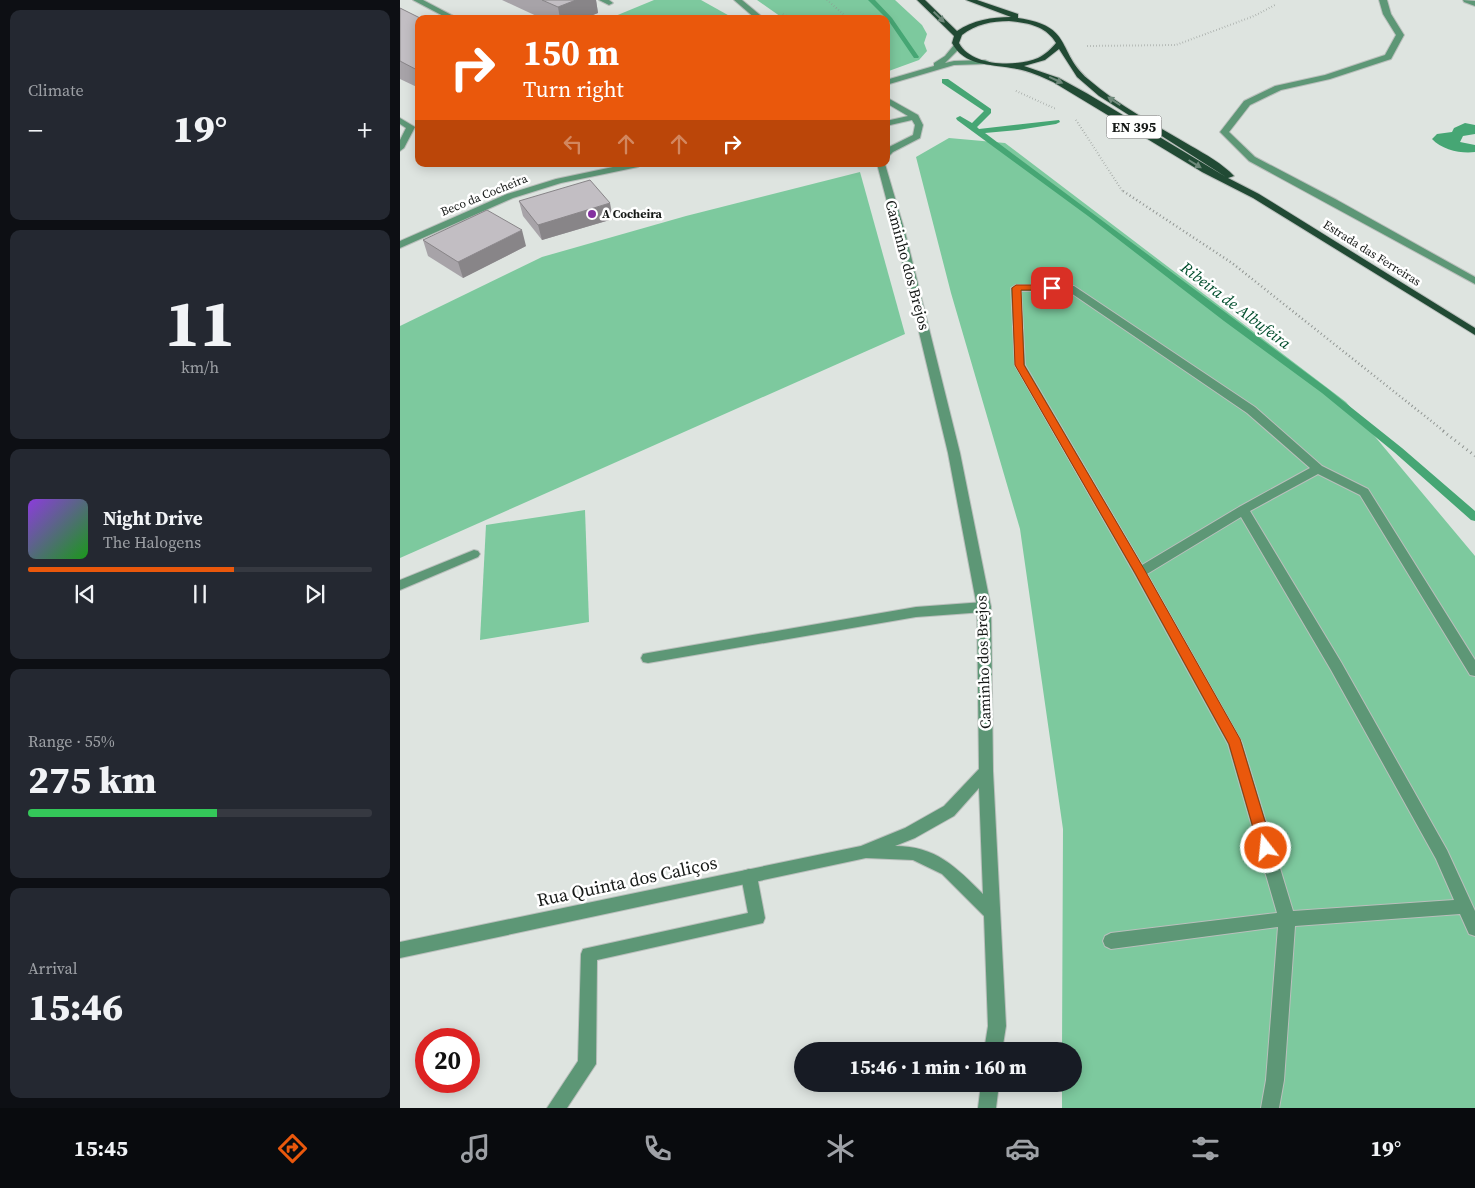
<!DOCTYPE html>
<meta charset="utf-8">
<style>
body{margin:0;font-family:"Source Serif 4",serif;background:#242831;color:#f1f3f6;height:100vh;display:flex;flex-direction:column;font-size:19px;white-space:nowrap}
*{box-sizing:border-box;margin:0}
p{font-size:16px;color:#9ea1a6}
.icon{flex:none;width:28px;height:28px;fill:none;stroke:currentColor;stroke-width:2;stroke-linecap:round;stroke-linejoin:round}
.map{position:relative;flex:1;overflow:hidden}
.panel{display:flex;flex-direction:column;gap:10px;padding:10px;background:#0d0f14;width:400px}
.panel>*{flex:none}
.hud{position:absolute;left:15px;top:15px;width:475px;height:152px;border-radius:10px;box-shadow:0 2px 12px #0003;background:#ea580c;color:#fff;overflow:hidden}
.speed{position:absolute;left:15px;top:1028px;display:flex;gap:10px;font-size:25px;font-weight:700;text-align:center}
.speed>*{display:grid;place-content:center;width:65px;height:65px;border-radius:50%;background:#171b24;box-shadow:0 2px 12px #0003;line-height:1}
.speed .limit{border:8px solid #d22;background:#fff;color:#111}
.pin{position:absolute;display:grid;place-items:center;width:42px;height:42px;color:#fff;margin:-21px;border-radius:10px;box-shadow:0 2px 8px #0006}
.me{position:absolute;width:55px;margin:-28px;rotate:344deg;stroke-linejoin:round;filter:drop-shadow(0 0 4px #0008)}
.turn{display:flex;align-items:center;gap:18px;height:105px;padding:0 25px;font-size:22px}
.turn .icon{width:65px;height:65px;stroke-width:2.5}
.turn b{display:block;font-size:35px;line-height:42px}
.lanes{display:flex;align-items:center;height:48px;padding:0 25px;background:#0003;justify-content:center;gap:25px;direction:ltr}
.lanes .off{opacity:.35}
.big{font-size:38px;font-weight:800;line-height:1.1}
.panel .tile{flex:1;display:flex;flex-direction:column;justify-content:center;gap:8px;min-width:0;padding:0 18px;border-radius:10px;background:#242831}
.panel .dial{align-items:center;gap:0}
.dial b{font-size:65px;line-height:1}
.song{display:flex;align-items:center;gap:15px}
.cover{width:60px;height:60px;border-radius:8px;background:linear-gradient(135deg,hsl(270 70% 55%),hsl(120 70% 35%))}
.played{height:5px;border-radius:2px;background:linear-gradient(90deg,#ea580c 60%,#363941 60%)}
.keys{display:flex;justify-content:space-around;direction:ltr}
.heat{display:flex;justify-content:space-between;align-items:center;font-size:28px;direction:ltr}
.charge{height:8px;border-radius:4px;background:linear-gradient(90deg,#34c759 55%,#363941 0)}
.trip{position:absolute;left:394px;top:1042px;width:288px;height:50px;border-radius:25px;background:#171b24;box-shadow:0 2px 12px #0003;font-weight:800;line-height:50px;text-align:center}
.menu{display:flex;height:80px;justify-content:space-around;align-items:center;background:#090b0e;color:#9ea1a6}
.menu .icon{width:35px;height:35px}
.menu .active{color:#ea580c}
.menu b{font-size:22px;color:#f1f3f6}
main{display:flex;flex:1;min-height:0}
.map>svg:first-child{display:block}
</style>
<main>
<section class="panel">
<div class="tile"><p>Climate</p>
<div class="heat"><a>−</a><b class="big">19°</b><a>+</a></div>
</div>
<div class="tile dial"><b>11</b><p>km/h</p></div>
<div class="tile">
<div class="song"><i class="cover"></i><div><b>Night Drive</b><p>The Halogens</p></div></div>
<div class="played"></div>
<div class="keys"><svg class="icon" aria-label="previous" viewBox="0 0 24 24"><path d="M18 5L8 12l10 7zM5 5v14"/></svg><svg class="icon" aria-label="pause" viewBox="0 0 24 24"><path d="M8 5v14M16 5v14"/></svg><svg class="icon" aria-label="next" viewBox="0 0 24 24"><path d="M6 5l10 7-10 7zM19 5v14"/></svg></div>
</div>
<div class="tile"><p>Range · 55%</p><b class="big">275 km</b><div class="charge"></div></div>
<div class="tile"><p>Arrival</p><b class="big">15:46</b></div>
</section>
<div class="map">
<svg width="1075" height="1108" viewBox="0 0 1075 1108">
<rect width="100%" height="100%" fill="#dee4e0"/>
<!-- green -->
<g fill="#7dc99e">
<polygon points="254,0 301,0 335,19 208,19"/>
<polygon points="357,0 495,0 522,25 527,34 524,43 527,51 519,60 486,72 486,19 384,19"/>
<polygon points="549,138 605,143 946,402 1075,556 1075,1108 662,1108 662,1084 672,1084 672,1051 662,1051 663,829 620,529 551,293 516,157"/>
<polygon points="460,172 505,334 0,558 0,326 142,257 286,216"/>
<polygon points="185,510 189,622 80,640 86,525"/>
</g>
<!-- water -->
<path fill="#46a674" d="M1065 123 1075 125V134L1063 136 1060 142 1075 145V152C1062 154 1042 150 1032 139L1037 134 1052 132 1054 128Z"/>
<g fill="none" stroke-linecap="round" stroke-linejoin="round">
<!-- stream -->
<g fill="#46a674" fill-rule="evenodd">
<polygon points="468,0 475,0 492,18 519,57 518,58 514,58 488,20"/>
<polygon points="542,79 548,79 591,109 591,113 577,127 579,129 659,120 660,122 656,124 618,130 585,133 928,389 1002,448 1075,511 1075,521 1071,520 994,452 922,393 824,321 688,216 557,120 556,118 560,116 572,123 584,111 542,83"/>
</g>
<!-- service casing -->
<g stroke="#babfbc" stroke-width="2">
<g id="service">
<path d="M616 285 674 286 855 407 922 466 968 489 1075 660V676L1070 675 960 495 918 474 850 511 941 662 1047 850 1075 911V936L1069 934 1060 914 895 926 884 1080 879 1108H861L866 1080 878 927 711 949 705 946 703 941 705 936 711 933 877 913 828 744 734 573 615 365 611 288ZM621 291H668L847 413 910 468 839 507 742 565 625 365ZM841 517 931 670 1036 859 1054 900 893 911 842 743 747 574Z"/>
<polygon points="74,550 78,551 80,554 78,557 0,590 0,580"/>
<polygon points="584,602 589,604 591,607 589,610 584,612 516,617 248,663 243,662 241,658 243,654 248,653 516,607"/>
<polygon points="349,869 355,871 357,876 365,918 363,923 197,960 196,1064 167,1108 147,1108 178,1061 181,954 183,949 348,913 341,876 343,871"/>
</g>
</g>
<!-- minor casing -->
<g stroke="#babfbc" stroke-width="2">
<g id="minor">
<polygon points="13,0 23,0 59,19 49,19"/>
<polygon points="199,0 209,0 213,3 209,5"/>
<polygon points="334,0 342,0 365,19 356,19"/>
<polygon points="979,0 987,0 991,14 1004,35 991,59 930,79 881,90 850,105 829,132 855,157 937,200 1075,277 1075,284 849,161 820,132 844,101 875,86 925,75 985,55 996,35 983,14"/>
<polygon points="1063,0 1075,1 1075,6 1064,2"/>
<polygon points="554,45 561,47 545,63 554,61 585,60 589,62 585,64 554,65 486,85 486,80 534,66 534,63 545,56"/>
<polygon points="486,97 518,115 523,125 520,138 493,152 486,159 487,148 513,135 515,125 512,120 486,126 486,121 508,116 486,103"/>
<polygon points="0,118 15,127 4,148 0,151 0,140 6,128 0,124"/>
<polygon points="227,164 242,164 238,167 161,183 113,198 0,248 0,241 107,194 156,179"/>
<path d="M477 164H485L505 232 560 453 591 607 593 771 606 1026 602 1051H584L588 1026 584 916 542 874 513 860 466 858 0 958V942L461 846 505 828 544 806 579 769 577 607 548 453 495 232ZM579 788 583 894C556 867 536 846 495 846L515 838 554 816Z"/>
<polygon points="581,1084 599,1084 596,1108 578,1108"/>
</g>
</g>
<!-- primary casing -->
<g stroke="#babfbc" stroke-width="2">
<path id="primary" d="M517 0H525L557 31C573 20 592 17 611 17L566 0H577L618 14V18C674 26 656 51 688 79 719 106 756 125 791 146 805 154 823 164 834 176L828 178 859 194 1075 328V335L853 198 802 172 653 82C640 76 626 70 611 68 590 64 564 66 552 43L554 36ZM609 21C628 23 646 26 656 43 651 49 646 54 638 58 616 67 572 67 559 43L562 35C576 24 592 21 609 21ZM659 49 677 77 699 96 826 177 688 94 659 78 624 66 645 60Z"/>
</g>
<!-- path-far2 -->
<g stroke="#909592" stroke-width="2" stroke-dasharray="0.5 2.5" stroke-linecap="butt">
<polyline points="427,0 449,19"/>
<polyline points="383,14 391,19"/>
<polyline points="687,46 776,45 854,16 875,5"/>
<polyline points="616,91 656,109"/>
<polyline points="676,120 723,192"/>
</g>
<!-- path-far1 -->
<polyline stroke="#909592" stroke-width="2.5" stroke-dasharray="1 3" stroke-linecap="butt" points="723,191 832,263 1045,432"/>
<!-- path -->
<polyline stroke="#909592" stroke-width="3" stroke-dasharray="1 4" stroke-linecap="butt" points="1043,431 1075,456"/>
<!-- service -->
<use href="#service" fill="#5d9776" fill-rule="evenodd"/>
<!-- minor -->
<use href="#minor" fill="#5d9776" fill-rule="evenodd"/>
<!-- primary -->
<use href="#primary" fill="#214a34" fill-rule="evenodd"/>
</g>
<!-- wall -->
<g fill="#a7a3a8">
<polygon points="102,0 196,0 198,13 183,19 143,19"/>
<polygon points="0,8 19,19 19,88 0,79"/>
<polygon points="119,201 213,219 142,240 123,216"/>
<polygon points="23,240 126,246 63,278 28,256"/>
</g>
<!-- shaded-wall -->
<g fill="#888588">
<polygon points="176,0 196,0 198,13 183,19 160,19 158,7"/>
<polygon points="210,203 213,219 142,240 138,225"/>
<polygon points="122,230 126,246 63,278 58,262"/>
</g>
<!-- building -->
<g fill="#c2bec3" stroke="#888588">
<polygon points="142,0 176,0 158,7"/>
<polygon points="0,8 22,19 19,19 19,71 0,61"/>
<polygon points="190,180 210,203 138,225 119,201"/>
<polygon points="87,210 122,230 58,262 23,240"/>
</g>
<!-- one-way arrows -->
<defs><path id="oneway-solid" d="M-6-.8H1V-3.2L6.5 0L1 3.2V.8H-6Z" transform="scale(1.25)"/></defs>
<g fill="#6f897b">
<use href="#oneway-solid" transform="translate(539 17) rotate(44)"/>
<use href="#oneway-solid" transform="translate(656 80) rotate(25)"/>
<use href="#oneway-solid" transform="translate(714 101) rotate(-147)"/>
<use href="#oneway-solid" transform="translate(795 164) rotate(32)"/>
</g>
<!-- route -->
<polygon fill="#ea580c" stroke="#983908" points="616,285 652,285 656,288 652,290 621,290 624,365 744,569 840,739 873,848 871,853 866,855 861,853 859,848 829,744 735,573 615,365 612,288"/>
<!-- markers -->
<circle fill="#8431a0" stroke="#fff" stroke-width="2" cx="192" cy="214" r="5"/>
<g text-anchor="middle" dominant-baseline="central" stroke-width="5" stroke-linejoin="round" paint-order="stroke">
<!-- far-street labels -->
<g font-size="12" fill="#161917" stroke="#fff">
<text transform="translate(84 195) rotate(-22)">Beco da Cocheira</text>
<text transform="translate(972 253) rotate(32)">Estrada das Ferreiras</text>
</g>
<!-- far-poi labels -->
<g font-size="12" font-weight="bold" fill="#161917" stroke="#fff" text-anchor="start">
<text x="202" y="214">A Cocheira</text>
</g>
<!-- shield labels -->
<rect fill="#fff" stroke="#5c5e5d" stroke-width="1" x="706.5" y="115.5" width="55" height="23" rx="4"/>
<g font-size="14" font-weight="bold" fill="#161917">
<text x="734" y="127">EN 395</text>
</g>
<!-- street labels -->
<g font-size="15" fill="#161917" stroke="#fff">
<text transform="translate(508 265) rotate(75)">Caminho dos Brejos</text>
<text transform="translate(583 662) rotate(-92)">Caminho dos Brejos</text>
</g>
<!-- water labels -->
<g font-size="16" font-style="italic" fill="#004e2d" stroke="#fff">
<text transform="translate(836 305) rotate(37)">Ribeira de Albufeira</text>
</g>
<!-- near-street labels -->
<g font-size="18" fill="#161917" stroke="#fff">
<text transform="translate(227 881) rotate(-12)">Rua Quinta dos Caliços</text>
</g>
</g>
</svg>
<div class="speed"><div class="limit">20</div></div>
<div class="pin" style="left:652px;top:288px;background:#d93025"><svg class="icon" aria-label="arrive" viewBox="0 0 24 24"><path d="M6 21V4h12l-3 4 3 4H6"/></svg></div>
<svg class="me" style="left:866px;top:848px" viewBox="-20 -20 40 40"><circle r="17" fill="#ea580c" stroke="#fff" stroke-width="3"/><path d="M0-11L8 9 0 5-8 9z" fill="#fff"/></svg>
<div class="trip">15:46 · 1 min · 160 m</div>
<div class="hud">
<div class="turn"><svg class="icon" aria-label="right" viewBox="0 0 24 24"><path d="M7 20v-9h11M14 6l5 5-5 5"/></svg><div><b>150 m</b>Turn right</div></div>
<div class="lanes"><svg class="icon off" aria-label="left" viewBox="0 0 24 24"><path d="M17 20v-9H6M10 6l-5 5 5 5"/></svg><svg class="icon off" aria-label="ahead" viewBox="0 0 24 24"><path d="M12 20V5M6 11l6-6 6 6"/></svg><svg class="icon off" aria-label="ahead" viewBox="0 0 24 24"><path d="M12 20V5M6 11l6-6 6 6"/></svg><svg class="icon" aria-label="right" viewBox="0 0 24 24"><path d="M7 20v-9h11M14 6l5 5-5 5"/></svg></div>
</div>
</div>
</main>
<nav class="menu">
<b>15:45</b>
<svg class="icon active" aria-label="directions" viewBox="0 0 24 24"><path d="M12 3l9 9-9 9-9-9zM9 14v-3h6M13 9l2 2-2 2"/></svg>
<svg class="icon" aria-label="music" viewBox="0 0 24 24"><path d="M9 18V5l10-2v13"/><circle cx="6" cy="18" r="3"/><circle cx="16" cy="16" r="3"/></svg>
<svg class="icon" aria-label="phone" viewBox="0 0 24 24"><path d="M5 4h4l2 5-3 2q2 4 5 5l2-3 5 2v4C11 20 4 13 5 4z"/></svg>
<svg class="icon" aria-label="climate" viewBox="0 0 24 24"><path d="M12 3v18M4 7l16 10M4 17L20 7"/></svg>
<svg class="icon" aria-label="car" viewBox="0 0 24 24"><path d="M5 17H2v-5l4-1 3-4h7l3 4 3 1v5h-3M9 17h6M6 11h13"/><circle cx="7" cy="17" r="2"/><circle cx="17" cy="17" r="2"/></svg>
<svg class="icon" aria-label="filters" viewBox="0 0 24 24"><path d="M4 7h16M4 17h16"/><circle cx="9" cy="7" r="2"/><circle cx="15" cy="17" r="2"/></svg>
<b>19°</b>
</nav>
